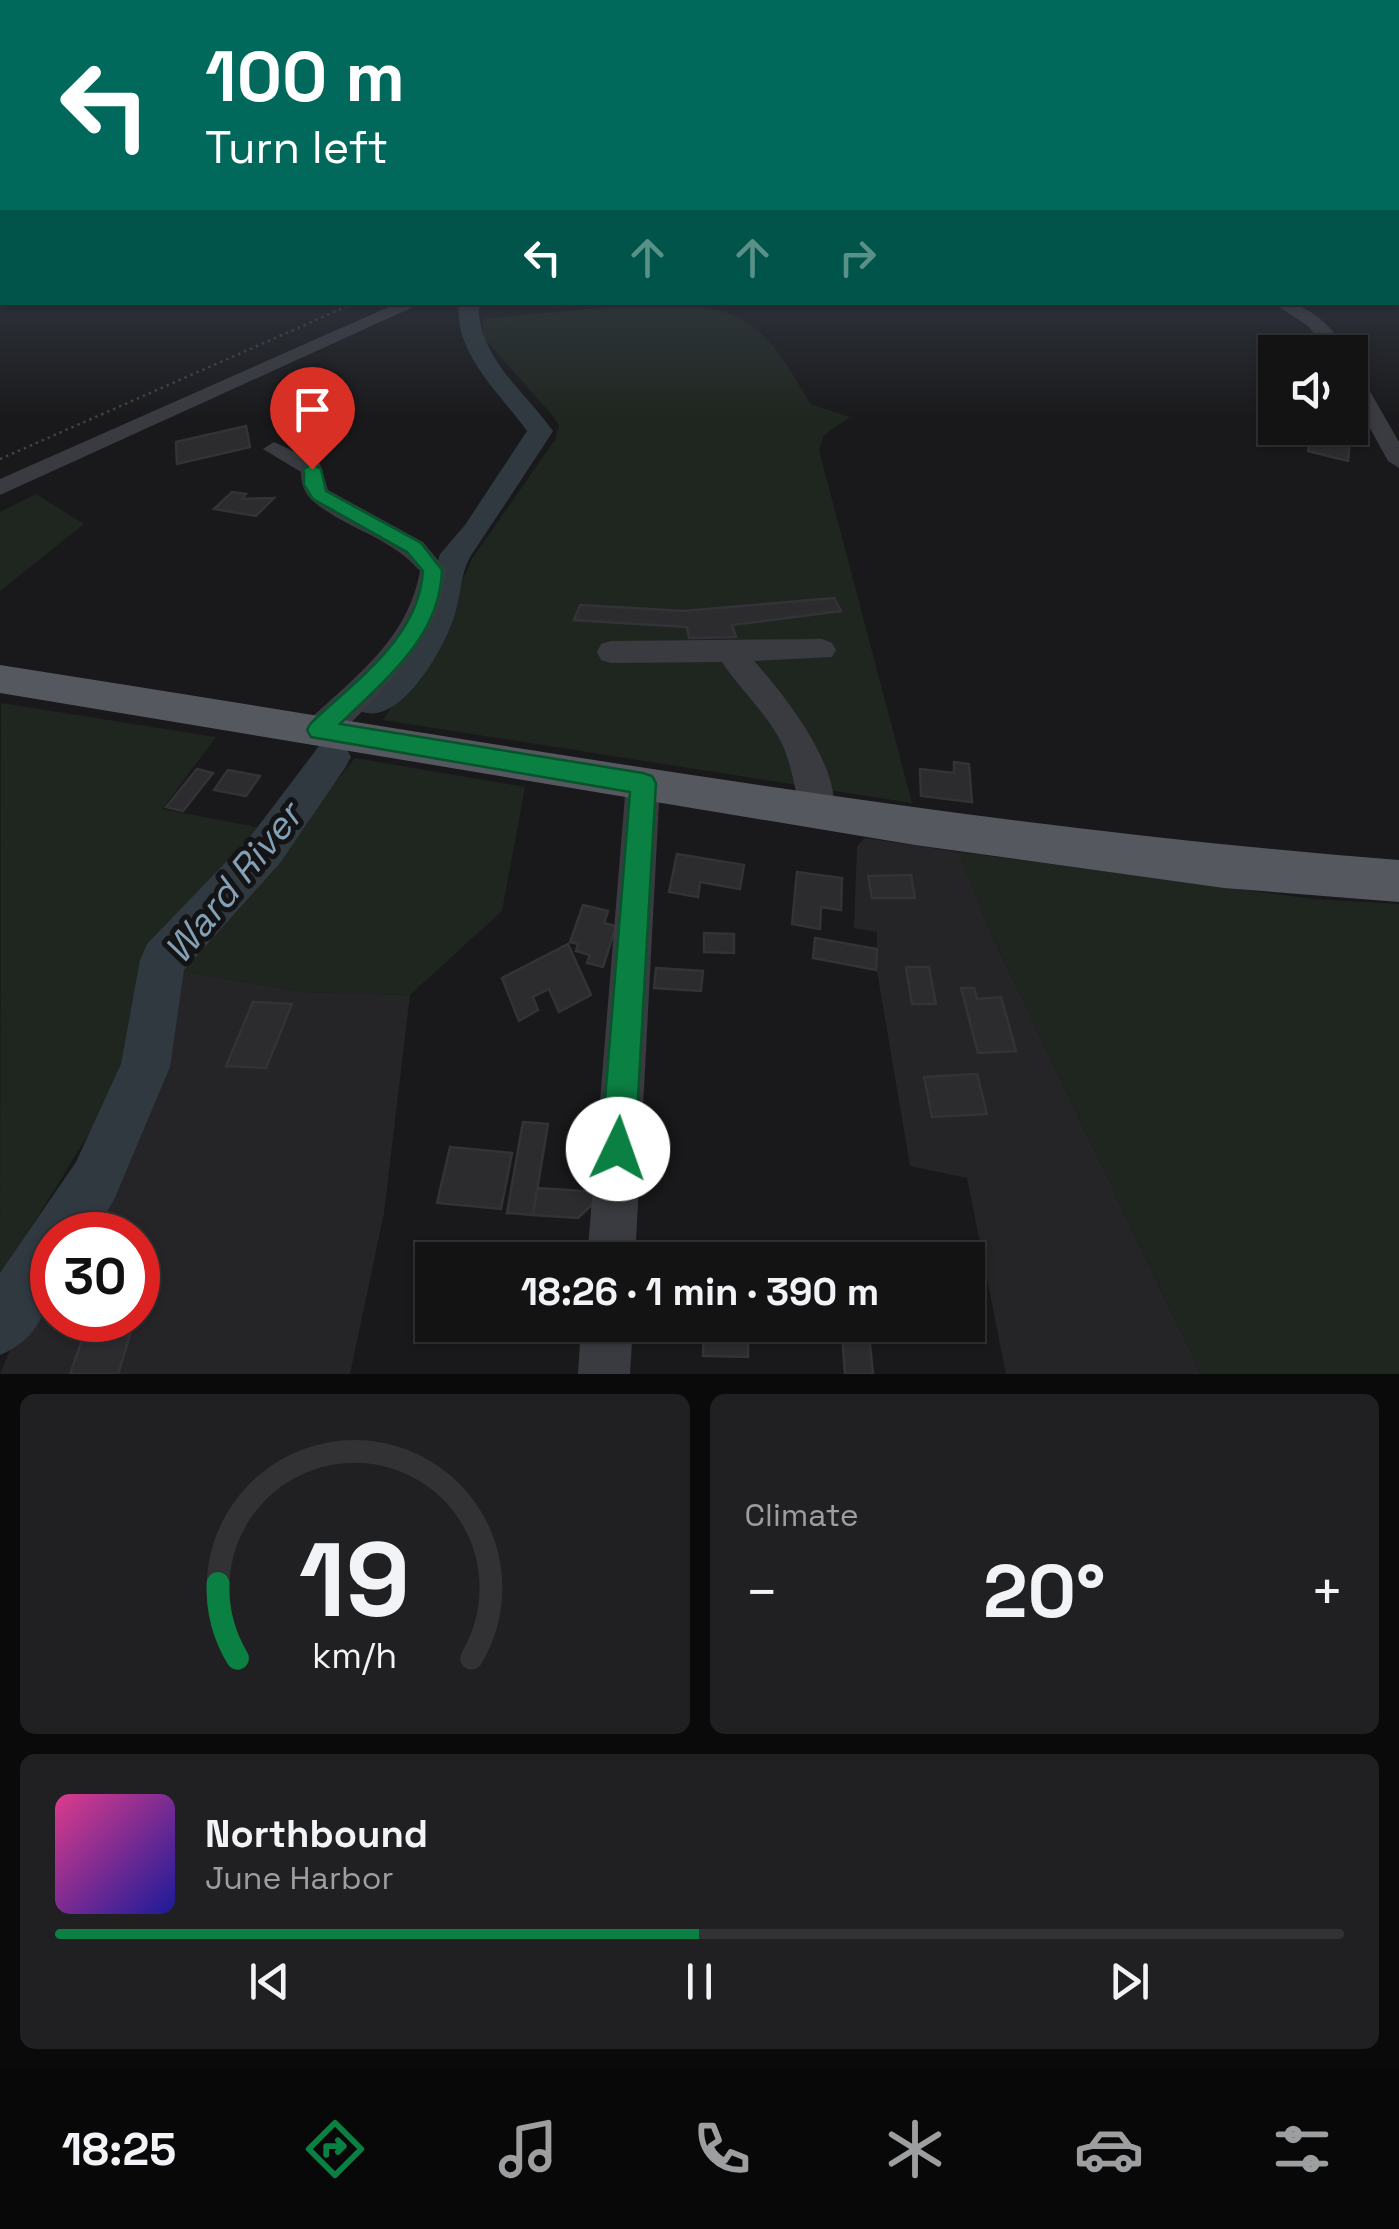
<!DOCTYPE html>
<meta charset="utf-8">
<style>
body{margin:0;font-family:"Space Grotesk",sans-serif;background:#202022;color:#f1f3f6;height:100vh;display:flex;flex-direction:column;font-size:38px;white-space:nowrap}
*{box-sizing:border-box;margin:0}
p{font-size:32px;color:#9d9ea0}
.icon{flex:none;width:55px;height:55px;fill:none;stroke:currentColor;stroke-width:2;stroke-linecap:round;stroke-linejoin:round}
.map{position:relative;height:1374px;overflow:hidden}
.side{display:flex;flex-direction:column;gap:20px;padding:20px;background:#0a0a0b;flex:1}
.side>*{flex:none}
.guide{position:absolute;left:0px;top:0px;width:1400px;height:305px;box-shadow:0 2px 8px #0004,0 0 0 2px #323234;background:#00695c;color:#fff;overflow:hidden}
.fabs{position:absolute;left:1258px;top:335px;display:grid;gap:20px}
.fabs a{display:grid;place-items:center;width:110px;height:110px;border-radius:0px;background:#131314;box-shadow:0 2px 8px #0004,0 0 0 2px #323234;font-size:50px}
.speed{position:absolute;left:30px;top:1212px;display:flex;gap:20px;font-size:50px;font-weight:700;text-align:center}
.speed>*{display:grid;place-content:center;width:130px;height:130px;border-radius:50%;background:#131314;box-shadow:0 2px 8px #0004,0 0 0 2px #323234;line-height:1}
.speed .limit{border:15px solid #d22;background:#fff;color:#111}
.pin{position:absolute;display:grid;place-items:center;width:85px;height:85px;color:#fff;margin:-102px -42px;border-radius:50% 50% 50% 0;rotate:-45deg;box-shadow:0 0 10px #0007}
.pin .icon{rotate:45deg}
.me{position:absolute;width:110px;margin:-55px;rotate:3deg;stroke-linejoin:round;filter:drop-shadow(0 0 8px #0008)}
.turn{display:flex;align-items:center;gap:35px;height:210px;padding:0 40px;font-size:45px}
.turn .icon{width:130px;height:130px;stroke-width:2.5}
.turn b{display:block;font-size:70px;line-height:85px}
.lanes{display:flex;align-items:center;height:95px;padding:0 40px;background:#0003;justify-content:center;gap:50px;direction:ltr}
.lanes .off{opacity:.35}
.big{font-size:75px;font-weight:700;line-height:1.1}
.side .card{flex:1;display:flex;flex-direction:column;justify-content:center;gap:15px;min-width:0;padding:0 35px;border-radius:15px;background:#202022}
.side .dial{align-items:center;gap:0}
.dial svg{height:260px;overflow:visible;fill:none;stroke:#323234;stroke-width:7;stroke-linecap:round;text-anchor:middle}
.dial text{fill:#f1f3f6;stroke:none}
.song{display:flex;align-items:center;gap:30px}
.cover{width:120px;height:120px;border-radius:15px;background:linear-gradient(135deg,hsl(330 70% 55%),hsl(240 70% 35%))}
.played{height:10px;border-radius:5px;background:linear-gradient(90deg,#0b8043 50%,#323234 50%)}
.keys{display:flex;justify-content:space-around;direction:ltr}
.heat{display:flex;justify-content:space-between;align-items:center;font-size:55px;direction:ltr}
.side .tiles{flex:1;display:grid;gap:20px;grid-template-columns:1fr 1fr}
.card:last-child{grid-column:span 2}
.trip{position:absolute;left:415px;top:1242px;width:570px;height:100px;border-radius:0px;background:#131314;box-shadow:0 2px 8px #0004,0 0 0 2px #323234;font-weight:700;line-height:100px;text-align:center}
.tab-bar{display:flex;height:160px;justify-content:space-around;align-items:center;background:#080808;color:#9d9ea0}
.tab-bar .icon{width:70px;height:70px}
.tab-bar .current{color:#0b8043}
.tab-bar b{font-size:45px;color:#f1f3f6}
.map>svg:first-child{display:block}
</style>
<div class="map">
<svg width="1399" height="1374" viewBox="0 0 1399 1374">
<rect width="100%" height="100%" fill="#19191b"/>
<!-- built -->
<g fill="#252528">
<polygon points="865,838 959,852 991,933 1201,1374 1006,1374 967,1178 910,1166 877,971 877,932 854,928 857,846"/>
<polygon points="164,968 304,992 410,995 384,1213 350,1374 0,1374 52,1250 52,1320 138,1320 138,1235 60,1235 156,1054"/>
</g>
<!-- green -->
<g fill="#1f261f">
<path d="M650 303C744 303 765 324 810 404L850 417 824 435 819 450 912 803 383 720 438 637 472 559 556 438 559 425 551 414 483 337V319Z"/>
<polygon points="36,494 84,524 0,591 0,512"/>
<polygon points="1,703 216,737 162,809 267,829 208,884 164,939 132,1002 126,1058 107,1104 0,1278"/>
<polygon points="355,758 525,787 502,911 410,995 304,992 164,968 199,907 326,794"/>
<polygon points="959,852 1313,899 1399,904 1399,1374 1201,1374 991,933"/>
</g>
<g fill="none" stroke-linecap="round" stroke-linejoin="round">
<!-- river -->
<g fill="#2f393f" fill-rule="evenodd">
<path d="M459 302H479C475 354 525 392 553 431 526 473 499 513 472 554 461 570 461 595 455 614 445 647 402 725 362 712L357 702 362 692 398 661 422 618 440 554 465 525 527 431C500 393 453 353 459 302Z"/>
<path d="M332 741 345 746 351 757 345 768 280 863 184 970 170 1067 114 1200 92 1235H52C52 1285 53 1333 0 1355V1273L76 1162 121 1064 140 960 147 944 250 837 319 746Z"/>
</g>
</g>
<!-- building -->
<g fill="#2c2c2f" stroke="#333337" stroke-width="2.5">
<polygon points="246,426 250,447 177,464 176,442"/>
<polygon points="1326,433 1350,439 1348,461 1308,451 1310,442 1324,445"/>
<polygon points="232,492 246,494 242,499 274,498 256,516 214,509"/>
<polygon points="834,598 841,611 732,625 736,637 689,638 687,627 574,620 580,605 684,611"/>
<polygon points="954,762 969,764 972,802 921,796 920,769 954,773"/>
<polygon points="197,769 213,773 183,811 166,807"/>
<polygon points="228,770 260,776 246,796 214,790"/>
<polygon points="677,854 744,865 740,889 700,882 698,897 669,892"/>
<polygon points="797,872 842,878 841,910 821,907 820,929 792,924"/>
<polygon points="911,875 915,898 872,898 868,876"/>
<polygon points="583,905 608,911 604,923 616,926 603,967 587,963 590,955 576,951 578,944 570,942"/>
<polygon points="704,933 734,934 734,953 704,952"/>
<polygon points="815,938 877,949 876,970 813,958"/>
<polygon points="568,944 591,995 559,1012 549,989 533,997 538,1010 519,1021 502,978"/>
<polygon points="906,967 929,967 936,1004 912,1004"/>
<polygon points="656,968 703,971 701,991 654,988"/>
<polygon points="961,988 974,988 977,999 1001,997 1016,1051 978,1053"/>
<polygon points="253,1002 292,1004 266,1068 226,1066"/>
<polygon points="977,1074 987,1114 932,1117 924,1077"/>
<polygon points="523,1122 548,1124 533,1215 507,1213"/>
<polygon points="450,1147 512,1153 501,1209 437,1203"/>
<polygon points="537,1188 597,1192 596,1201 578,1218 533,1215"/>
<polygon points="697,1255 761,1257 762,1260 697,1260"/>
<polygon points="704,1325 748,1325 748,1357 703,1356"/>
<polygon points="842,1334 869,1335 873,1374 845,1374"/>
<polygon points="130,1335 118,1374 70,1374 82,1340"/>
</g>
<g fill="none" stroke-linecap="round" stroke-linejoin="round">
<!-- path -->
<polyline stroke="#404247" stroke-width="2.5" stroke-dasharray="2.5 4" stroke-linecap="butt" points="0,459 357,302"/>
<!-- minor -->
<g fill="#3a3b40" fill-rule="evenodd">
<polygon points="400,302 424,302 0,495 0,479"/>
<path d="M1272 302C1308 302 1329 322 1347 352H1329L1308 326Z"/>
<polygon points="1350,368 1360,374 1399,442 1399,468 1388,461 1350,392"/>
<path d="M274 442 320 464 328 490 423 542 446 570C443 588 440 606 432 622 415 653 360 721 330 739 322 744 316 741 308 739L303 730 308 721C356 676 408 639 420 571 391 537 346 529 313 501 304 493 301 483 301 472L263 449Z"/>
<path d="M822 639 832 643 836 650 832 657 754 661C783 693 851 778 830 823L818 827 806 823C795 799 794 771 783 746 768 714 741 691 722 662L611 663 601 660 597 652 601 644 611 641Z"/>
<polygon points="643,769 655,773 660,783 635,1260 587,1260 626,783 631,773"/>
<polygon points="581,1325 633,1325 630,1374 578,1374"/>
</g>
<!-- major -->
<path fill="#56585f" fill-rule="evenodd" d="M0 665C465 737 930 824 1399 860V902L1224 888 915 845 0 693Z"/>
</g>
<!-- sky -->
<linearGradient id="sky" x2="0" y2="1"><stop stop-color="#0e0e0f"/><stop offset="0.54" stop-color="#383e4a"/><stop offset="1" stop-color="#383e4a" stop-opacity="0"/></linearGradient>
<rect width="1399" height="422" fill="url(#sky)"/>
<!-- route -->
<path fill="#0b8043" stroke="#07532c" stroke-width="2.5" d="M312 464 321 469 326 491 421 543 442 570C440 638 385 679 340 724L643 773 652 776 656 783 635 1149 630 1161 618 1166 606 1161 601 1149 630 792 311 737 307 730 311 723C356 680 419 638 423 571L407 552 313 499 304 485V469Z"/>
<g text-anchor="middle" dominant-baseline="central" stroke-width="10" stroke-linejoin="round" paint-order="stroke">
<!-- near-water labels -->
<g font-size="38" font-style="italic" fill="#83a0b5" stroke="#141416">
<text transform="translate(233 883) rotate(-51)">Ward River</text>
</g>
</g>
</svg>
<div class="fabs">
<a><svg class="icon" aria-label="sound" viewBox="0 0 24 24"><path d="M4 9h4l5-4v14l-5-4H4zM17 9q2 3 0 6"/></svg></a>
</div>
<div class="speed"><div class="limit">30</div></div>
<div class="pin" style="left:312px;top:469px;background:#d93025"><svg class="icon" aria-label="arrive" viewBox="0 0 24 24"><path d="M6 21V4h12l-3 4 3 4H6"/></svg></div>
<svg class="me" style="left:618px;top:1149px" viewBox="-20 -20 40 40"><circle r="19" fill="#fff"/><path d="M0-13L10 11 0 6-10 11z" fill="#0b8043"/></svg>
<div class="trip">18:26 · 1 min · 390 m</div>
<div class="guide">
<div class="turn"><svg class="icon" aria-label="left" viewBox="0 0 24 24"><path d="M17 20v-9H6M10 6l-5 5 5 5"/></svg><div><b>100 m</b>Turn left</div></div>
<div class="lanes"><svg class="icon" aria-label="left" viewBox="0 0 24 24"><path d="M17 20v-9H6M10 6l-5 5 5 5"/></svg><svg class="icon off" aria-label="ahead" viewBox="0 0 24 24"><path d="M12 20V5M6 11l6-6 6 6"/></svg><svg class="icon off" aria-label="ahead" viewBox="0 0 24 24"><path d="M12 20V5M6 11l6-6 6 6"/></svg><svg class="icon off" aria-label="right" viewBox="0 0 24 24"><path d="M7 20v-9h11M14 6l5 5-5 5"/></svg></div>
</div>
</div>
<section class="side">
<div class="tiles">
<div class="card dial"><svg viewBox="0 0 100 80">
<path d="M14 69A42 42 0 1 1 86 69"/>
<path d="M14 69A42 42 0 0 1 8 46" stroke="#0b8043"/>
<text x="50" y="56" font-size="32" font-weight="700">19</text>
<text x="50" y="72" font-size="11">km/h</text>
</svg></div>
<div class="card"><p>Climate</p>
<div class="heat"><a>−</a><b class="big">20°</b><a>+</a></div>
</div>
<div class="card">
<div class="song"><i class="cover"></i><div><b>Northbound</b><p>June Harbor</p></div></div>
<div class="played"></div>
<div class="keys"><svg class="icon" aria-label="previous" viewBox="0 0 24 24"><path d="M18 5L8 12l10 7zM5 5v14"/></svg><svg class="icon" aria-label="pause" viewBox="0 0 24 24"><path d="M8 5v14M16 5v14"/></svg><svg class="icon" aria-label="next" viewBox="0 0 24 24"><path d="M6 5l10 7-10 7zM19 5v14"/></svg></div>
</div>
</div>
</section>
<nav class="tab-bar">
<b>18:25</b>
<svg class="icon current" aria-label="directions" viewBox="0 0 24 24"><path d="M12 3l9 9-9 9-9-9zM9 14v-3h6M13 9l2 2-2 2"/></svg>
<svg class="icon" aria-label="music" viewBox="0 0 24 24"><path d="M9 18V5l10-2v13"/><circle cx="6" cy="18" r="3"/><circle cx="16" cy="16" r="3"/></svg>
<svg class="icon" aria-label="phone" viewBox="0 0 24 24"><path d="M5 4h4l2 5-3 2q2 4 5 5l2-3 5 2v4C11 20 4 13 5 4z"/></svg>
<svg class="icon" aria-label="climate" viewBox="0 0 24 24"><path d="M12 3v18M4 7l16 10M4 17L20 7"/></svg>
<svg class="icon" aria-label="car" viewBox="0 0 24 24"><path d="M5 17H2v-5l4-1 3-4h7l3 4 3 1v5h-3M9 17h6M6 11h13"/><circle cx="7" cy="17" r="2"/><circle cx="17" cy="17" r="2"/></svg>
<svg class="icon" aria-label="filters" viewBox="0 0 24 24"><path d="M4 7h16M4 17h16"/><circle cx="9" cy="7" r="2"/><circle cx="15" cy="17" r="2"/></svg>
</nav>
